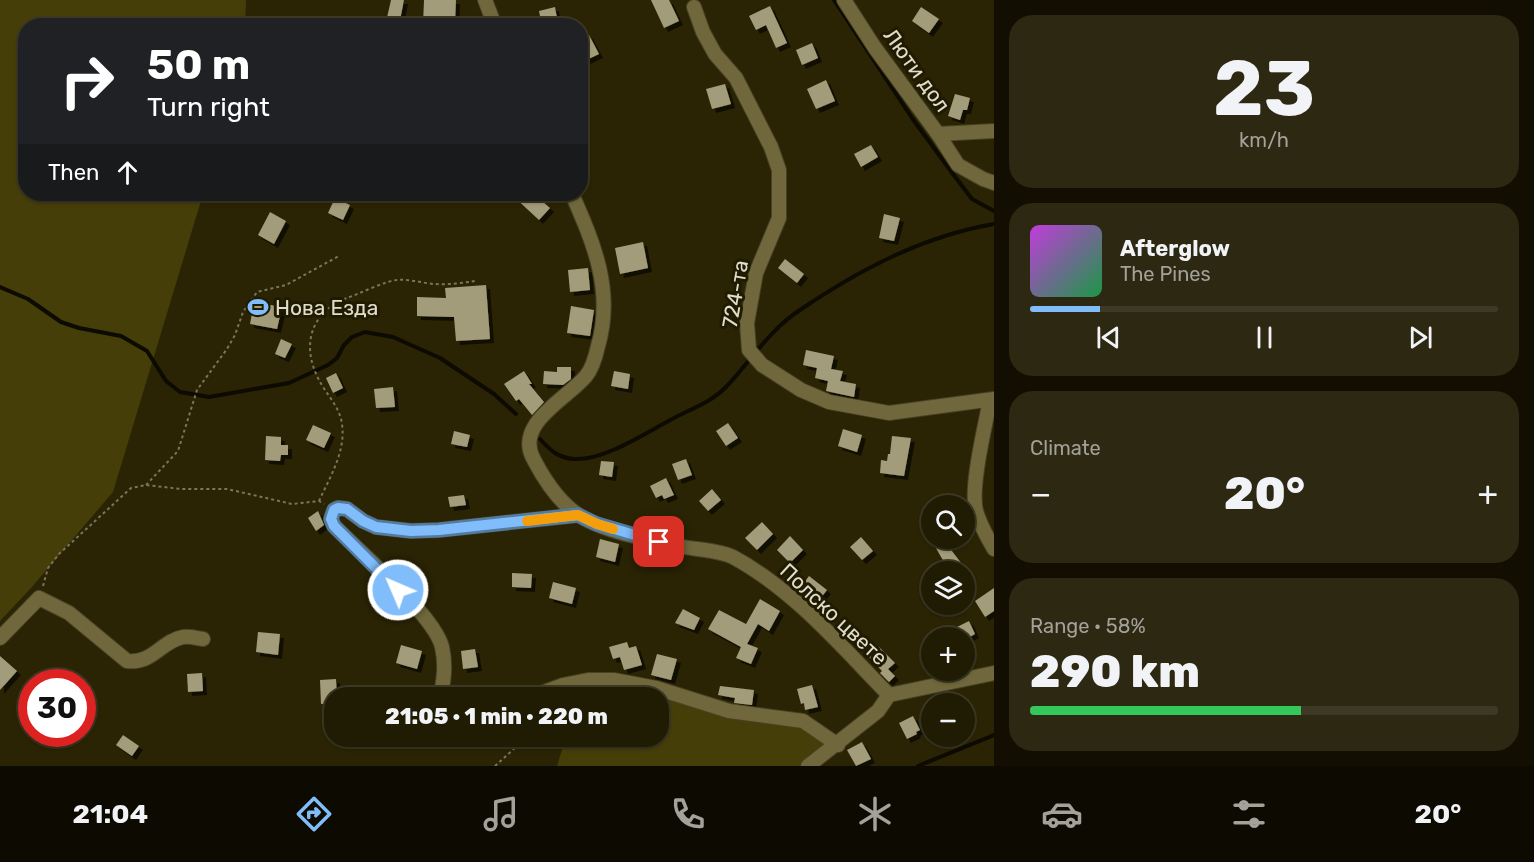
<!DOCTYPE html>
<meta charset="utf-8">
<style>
body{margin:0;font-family:Rubik,sans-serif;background:#2d2812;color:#f1f3f6;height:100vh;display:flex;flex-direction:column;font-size:22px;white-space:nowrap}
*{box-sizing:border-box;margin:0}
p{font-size:20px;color:#a2a19a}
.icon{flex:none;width:33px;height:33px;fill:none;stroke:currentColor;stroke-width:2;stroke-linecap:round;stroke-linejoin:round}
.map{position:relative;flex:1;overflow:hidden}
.panel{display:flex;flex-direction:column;gap:15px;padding:15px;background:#120f02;width:540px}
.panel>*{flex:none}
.hud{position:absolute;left:18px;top:18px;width:570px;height:183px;border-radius:24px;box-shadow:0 2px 4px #0004,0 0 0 2px #3d3925;background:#202124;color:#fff;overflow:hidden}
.fabs{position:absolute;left:921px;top:495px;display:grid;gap:12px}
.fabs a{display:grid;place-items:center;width:54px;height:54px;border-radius:50%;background:#201b03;box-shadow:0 2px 4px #0004,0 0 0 2px #3d3925;font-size:30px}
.speed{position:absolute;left:18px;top:669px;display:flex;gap:12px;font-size:30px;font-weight:700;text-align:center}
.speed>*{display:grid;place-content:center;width:78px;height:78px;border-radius:50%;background:#201b03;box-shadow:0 2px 4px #0004,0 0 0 2px #3d3925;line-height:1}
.speed .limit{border:9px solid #d22;background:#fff;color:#111}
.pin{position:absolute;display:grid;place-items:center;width:51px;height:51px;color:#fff;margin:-26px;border-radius:12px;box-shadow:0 3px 9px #0006}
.me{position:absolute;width:66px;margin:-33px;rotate:315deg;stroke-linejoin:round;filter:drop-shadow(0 0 4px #0008)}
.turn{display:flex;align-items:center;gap:21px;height:126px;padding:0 30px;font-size:27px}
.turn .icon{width:78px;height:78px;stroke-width:2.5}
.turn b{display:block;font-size:42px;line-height:51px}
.then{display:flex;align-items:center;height:57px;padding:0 30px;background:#0003;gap:12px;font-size:22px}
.big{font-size:45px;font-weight:800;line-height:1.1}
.panel .widget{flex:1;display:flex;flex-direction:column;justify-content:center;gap:9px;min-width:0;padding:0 21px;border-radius:24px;background:#2d2812}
.panel .dial{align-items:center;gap:0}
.dial b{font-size:78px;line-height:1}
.song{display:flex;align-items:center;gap:18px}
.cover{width:72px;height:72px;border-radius:9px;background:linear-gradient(135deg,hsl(290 70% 55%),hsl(140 70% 35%))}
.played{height:6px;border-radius:3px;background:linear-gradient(90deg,#80bdfa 15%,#3d3925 15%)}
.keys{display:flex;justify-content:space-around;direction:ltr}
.heat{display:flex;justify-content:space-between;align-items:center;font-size:33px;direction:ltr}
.charge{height:9px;border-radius:4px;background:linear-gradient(90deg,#34c759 58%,#3d3925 0)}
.trip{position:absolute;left:324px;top:687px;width:345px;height:60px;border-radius:24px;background:#201b03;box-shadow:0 2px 4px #0004,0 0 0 2px #3d3925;font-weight:800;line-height:60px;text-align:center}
.dock{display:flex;height:96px;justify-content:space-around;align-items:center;background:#0d0b01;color:#a2a19a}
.dock .icon{width:42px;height:42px}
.dock .selected{color:#80bdfa}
.dock b{font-size:27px;color:#f1f3f6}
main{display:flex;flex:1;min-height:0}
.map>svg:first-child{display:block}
</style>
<main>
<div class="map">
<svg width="994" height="766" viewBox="0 0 994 766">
<defs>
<filter id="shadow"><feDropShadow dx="4" dy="4" stdDeviation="0" flood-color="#0009"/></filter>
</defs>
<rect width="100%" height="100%" fill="#2a2404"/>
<!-- green -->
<g fill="#463e09">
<polygon points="0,0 246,0 245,25 26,26 26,194 203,194 113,492 31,588 0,621"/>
<polygon points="588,680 803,721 838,745 808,766 557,766 566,737 658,736 658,698 579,697"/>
</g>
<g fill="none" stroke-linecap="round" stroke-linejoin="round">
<!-- stream -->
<g stroke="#0d0a00" stroke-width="4">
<polyline points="834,0 912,118 953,174 972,199 994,211"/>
<polyline points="0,287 28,299 61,322 79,328 121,336 147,351 166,381 180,392 209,397 289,383 328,365 337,358 344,345 352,337 365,332 393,337 440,358 494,394 516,414"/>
<path d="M540 439C550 450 558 458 574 459 604 461 647 432 674 418 691 409 711 402 725 388 750 362 769 330 800 310 859 270 923 236 994 224"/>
<polyline points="918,766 994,735"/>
</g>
</g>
<!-- building -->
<g fill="#a29c7a" filter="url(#shadow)">
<polygon points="391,0 404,0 399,25 386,22"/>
<polygon points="424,0 456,0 455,23 438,22 438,25 423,25"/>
<polygon points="651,0 669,0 679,21 664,28"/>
<polygon points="770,6 787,43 776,48 766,25 756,30 749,16"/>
<polygon points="555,7 558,24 542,26 539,11"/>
<polygon points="921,7 939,19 929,33 912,21"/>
<polygon points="589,35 599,54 580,63 580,40"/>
<polygon points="812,43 818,58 802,65 796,50"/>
<polygon points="826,80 835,101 816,109 807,89"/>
<polygon points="725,84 731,104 712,109 706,89"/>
<polygon points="955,94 970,98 967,110 963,110 960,120 948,116"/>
<polygon points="871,145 878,157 861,167 854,154"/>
<polygon points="511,194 534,194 550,208 539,220"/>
<polygon points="335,198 350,205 343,220 328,213"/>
<polygon points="270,212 286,221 274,244 258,235"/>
<polygon points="884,214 900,218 894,241 879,238"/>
<polygon points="643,242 648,268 620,274 615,248"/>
<polygon points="785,259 804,274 797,283 778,268"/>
<polygon points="588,268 590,290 570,292 568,270"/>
<polygon points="486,285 490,339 456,341 454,317 417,316 417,297 446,298 445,288"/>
<polygon points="254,302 282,307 277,329 250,324"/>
<polygon points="571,306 594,310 590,336 567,333"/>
<polygon points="281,339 292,344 285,358 275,354"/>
<polygon points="806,350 834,356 831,369 843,371 840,381 856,384 854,397 826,391 828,381 815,378 817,368 803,365"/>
<polygon points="557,367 571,367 571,379 563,385 543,384 544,371 557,372"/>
<polygon points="524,371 532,384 529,384 544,402 532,415 519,399 516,401 504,384"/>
<polygon points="614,371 630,374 628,389 611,386"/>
<polygon points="336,373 343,388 333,393 326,378"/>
<polygon points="393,387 395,407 376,408 374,389"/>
<polygon points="728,423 738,438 726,446 716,431"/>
<polygon points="313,425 331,433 324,448 306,440"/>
<polygon points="843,429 862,435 857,452 838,446"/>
<polygon points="454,431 470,435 467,447 451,444"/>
<polygon points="266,436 281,437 281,445 288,445 288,455 281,455 280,461 265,460"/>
<polygon points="892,436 911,438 904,476 880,473 881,460 887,461 888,454 890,454"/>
<polygon points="686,459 692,475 678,480 672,464"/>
<polygon points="601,461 614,462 612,477 599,475"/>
<polygon points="666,478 674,495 664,499 662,495 656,498 650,486"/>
<polygon points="712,489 721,500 708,511 699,501"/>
<polygon points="464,495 466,505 450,507 448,497"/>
<polygon points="318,511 324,525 316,531 308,518"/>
<polygon points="762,522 773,534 757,550 745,538"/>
<polygon points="790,536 803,550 790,563 777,550"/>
<polygon points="861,537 873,551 862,560 850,547"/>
<polygon points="930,538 942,538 968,572 930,572 944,562"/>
<polygon points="600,539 619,544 615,562 596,557"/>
<polygon points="512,573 532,574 531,588 512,587"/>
<polygon points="809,576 827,590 820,599 818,597 813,603 798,591"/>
<polygon points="553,582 576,588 572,604 549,598"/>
<polygon points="994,588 994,611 985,617 975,601"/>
<polygon points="760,599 780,611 769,631 758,624 747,644 758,648 751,664 736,658 741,647 708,629 719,610 746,624"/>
<polygon points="683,609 700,618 694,630 675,623"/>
<polygon points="969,621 975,634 968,638 960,638 955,628"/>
<polygon points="258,632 280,634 278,655 256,652"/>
<polygon points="627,642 629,648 636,646 642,665 624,670 620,657 613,659 609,647"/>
<polygon points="401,645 422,651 417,669 396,663"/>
<polygon points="879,647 895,663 888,669 895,676 889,682 880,673 882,671 869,657"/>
<polygon points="475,649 478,667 463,669 461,651"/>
<polygon points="657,654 677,659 671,680 651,675"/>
<polygon points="0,656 17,671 0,690"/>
<polygon points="202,673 203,691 188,692 187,674"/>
<polygon points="336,679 337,698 334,698 334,703 321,704 320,680"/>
<polygon points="812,685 818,707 805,710 804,703 801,704 797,689"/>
<polygon points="360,686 388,694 387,698 356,698"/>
<polygon points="720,686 754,690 752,705 734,703 735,698 718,695"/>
<polygon points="913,716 920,730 916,732 917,734 907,739 899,723"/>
<polygon points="123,735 139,746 132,756 116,745"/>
<polygon points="862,742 871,759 856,766 847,750"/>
</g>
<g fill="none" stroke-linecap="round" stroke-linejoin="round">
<!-- minor casing -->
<g stroke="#474224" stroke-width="16">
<g id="minor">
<polyline points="485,0 495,26"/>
<polyline points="844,0 875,48 938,134 958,165 983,179 994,183"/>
<polyline points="694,7 703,32 715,54 736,78 771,147 779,170 779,218 756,273 747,323 749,350 762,365 801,390 829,402 889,413 994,399"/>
<polyline points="938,134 994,131"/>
<path d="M572 194C594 244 614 291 598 346 596 355 592 369 586 376 567 399 513 424 534 460 545 481 559 503 580 516 605 532 654 541 684 547 699 550 719 550 733 557 794 590 841 646 889 695"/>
<path d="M990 400C985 427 970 487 976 511 980 525 987 537 994 549"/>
<path d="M0 638 39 598 69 613 127 661C153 664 161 641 183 637 190 636 196 638 203 639"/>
<path d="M440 698C444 680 446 665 442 647 435 616 359 551 334 526L331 519 334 510 338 508 347 509 363 521 376 527 411 531 439 530 578 515"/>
<polyline points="528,698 563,685 588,680 614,680 656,688 729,711 803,721 838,745"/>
<polyline points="808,766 878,711 889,695 994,673"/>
</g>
</g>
<!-- path -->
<g stroke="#7a755c" stroke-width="2" stroke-dasharray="3 3" stroke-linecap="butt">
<polyline points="146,485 178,451 197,390 227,349 235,335 243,312 257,292 286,285 339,256"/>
<path d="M319 501C330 477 346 451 342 424 340 407 326 394 319 380 301 346 310 312 347 298 359 294 387 280 398 280 410 279 422 283 434 284 447 285 462 283 475 281"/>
<polyline points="43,586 48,568 59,554 131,488 146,485 181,489 227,489 292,504 319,501 324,504"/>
<polyline points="495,766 528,736"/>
</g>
<!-- minor -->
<use href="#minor" stroke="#70683c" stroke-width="14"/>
</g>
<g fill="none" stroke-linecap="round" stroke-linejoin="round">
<!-- route casing -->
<g stroke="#537ba2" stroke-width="15">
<polyline id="route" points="398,590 334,526 331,519 334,510 338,508 347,509 363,521 376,527 411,531 439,530 578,515 597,524 659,542"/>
</g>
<!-- route -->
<use href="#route" stroke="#80bdfa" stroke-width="10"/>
<!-- slow -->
<polyline stroke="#f59e0b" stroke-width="10" points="527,521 578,515 597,524 613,529"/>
</g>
<!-- icons -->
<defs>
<g id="stadium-bare" transform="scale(1.62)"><path d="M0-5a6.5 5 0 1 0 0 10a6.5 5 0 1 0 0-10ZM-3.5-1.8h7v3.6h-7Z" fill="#80bdfa" stroke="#201b00" stroke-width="2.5" paint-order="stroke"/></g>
</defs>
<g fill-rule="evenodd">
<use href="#stadium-bare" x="258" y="307"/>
</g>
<g text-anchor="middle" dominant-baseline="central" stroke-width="6" stroke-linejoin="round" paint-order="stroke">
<!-- street labels -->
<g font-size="21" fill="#e0ddcc" stroke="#201b00">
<text transform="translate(917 70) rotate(54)">Люти дол</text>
<text transform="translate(735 294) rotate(-80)">724-та</text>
<text transform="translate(834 614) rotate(43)">Полско цвете</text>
</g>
<!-- poi labels -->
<g font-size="21" fill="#e0ddcc" stroke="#201b00" text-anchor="start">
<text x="275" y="307">Нова Езда</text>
</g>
</g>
</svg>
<div class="fabs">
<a><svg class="icon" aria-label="search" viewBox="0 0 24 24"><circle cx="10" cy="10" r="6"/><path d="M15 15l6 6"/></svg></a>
<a><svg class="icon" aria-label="layers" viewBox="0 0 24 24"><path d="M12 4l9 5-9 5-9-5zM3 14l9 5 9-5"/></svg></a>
<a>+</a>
<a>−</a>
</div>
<div class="speed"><div class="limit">30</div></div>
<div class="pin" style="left:659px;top:542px;background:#d93025"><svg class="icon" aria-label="arrive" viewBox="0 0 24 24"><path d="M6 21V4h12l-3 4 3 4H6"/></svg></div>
<svg class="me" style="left:398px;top:590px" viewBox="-20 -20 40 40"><circle r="17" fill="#80bdfa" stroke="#fff" stroke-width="3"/><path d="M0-11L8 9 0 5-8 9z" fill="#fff"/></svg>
<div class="trip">21:05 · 1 min · 220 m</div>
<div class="hud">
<div class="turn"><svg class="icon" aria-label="right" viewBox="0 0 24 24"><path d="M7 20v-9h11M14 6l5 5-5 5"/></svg><div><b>50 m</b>Turn right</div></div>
<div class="then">Then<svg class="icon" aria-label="ahead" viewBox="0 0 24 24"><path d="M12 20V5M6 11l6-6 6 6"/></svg></div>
</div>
</div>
<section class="panel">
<div class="widget dial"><b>23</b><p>km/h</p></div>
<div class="widget">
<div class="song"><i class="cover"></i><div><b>Afterglow</b><p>The Pines</p></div></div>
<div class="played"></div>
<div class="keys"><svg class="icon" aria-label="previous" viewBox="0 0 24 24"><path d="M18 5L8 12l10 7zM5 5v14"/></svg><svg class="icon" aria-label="pause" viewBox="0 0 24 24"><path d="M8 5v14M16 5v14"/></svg><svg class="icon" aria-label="next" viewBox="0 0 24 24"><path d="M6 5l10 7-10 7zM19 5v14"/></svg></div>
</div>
<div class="widget"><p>Climate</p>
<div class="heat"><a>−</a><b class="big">20°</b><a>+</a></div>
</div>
<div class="widget"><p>Range · 58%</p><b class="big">290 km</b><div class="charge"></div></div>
</section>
</main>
<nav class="dock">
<b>21:04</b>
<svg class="icon selected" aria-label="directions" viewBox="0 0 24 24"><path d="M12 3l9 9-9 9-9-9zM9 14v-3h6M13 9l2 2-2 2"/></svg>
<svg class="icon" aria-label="music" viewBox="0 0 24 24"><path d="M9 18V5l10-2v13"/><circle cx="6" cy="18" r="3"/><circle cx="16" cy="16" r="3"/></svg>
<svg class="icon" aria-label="phone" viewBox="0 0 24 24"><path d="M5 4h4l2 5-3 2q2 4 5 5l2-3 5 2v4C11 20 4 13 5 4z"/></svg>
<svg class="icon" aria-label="climate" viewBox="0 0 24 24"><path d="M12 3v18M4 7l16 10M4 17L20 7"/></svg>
<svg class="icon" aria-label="car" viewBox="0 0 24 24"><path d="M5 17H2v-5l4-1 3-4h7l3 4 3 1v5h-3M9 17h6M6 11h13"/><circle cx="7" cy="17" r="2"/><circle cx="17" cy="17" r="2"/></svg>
<svg class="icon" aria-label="filters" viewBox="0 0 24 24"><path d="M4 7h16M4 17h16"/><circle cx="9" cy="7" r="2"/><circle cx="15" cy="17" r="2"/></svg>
<b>20°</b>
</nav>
